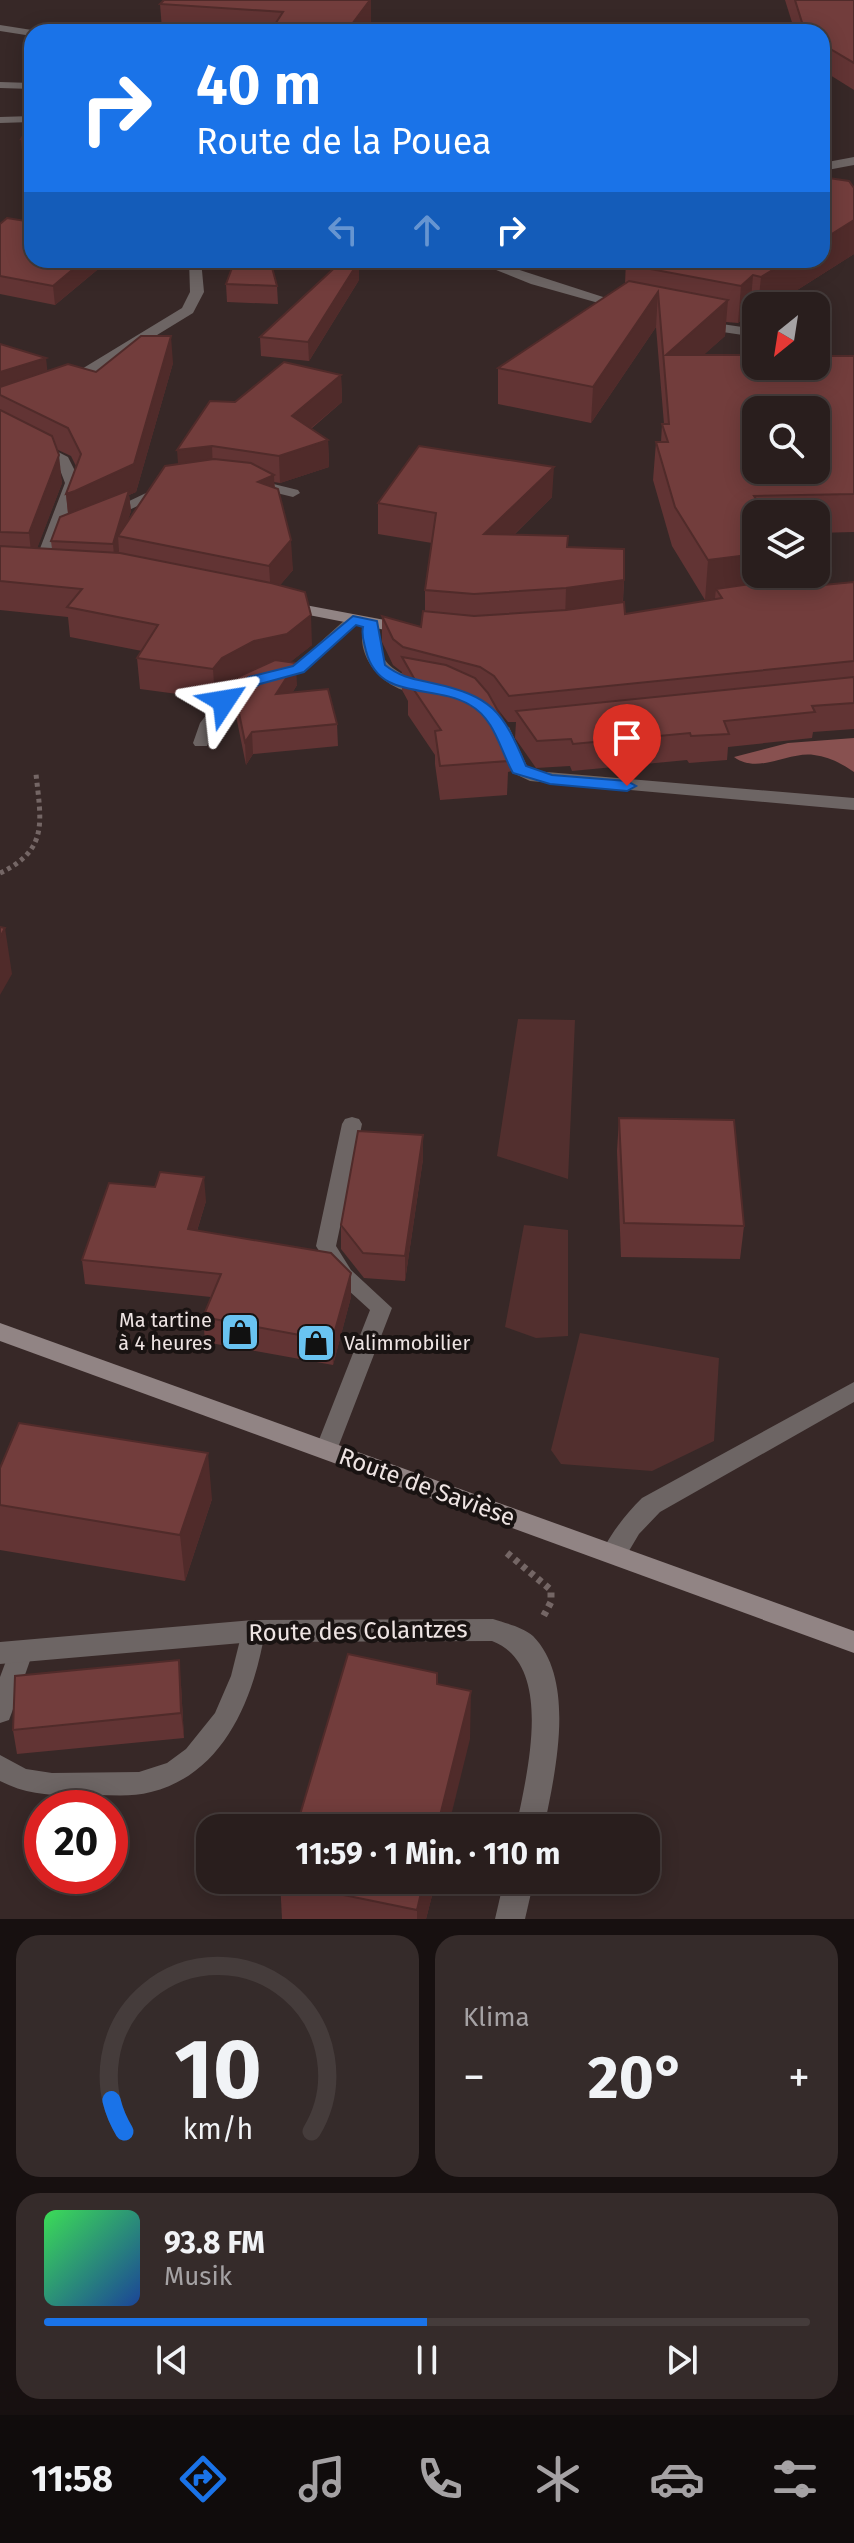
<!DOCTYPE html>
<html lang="de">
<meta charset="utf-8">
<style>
body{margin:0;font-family:"Fira Sans",sans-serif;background:#352b2a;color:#f1f3f6;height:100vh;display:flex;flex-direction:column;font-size:30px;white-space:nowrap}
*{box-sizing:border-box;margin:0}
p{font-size:26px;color:#a5a2a4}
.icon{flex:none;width:44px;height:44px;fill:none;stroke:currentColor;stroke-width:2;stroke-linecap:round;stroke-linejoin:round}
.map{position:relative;height:1919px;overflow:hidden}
.sheet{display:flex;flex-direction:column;gap:16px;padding:16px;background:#171010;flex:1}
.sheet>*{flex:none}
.banner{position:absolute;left:24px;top:24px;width:806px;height:244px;border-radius:24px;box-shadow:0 4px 20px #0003,0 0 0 2px #453c3b;background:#1a73e8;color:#fff;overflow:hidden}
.needle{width:52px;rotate:210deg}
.tools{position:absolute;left:742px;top:292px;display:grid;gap:16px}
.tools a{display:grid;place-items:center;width:88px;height:88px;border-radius:16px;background:#291e1d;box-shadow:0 4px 20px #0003,0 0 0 2px #453c3b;font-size:40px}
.speed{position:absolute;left:24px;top:1790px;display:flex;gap:16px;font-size:40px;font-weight:700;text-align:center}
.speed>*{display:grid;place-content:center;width:104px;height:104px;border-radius:50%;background:#291e1d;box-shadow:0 4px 20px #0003,0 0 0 2px #453c3b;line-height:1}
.speed .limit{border:12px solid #d22;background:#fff;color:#111}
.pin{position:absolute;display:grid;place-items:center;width:68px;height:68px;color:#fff;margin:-82px -34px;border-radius:50% 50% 50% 0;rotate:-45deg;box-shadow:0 0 8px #0007}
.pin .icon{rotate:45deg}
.me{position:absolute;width:88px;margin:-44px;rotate:57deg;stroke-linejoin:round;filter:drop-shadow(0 0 6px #0008)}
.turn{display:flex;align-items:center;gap:28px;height:168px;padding:0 40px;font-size:36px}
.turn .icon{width:104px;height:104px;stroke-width:2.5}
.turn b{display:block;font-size:56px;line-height:68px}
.lanes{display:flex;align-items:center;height:76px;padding:0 40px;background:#0003;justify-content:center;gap:40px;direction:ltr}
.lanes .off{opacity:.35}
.big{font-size:60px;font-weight:700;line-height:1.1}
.sheet .widget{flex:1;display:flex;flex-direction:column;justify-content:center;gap:12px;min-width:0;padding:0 28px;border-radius:24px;background:#352b2a}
.sheet .dial{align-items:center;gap:0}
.dial svg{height:208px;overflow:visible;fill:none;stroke:#453c3b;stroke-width:7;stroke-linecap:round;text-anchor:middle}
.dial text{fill:#f1f3f6;stroke:none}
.song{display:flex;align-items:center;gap:24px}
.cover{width:96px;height:96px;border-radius:12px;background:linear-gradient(135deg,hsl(130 70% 55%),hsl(220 70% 35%))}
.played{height:8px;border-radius:4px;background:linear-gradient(90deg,#1a73e8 50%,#453c3b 50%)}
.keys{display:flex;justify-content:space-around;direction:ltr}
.heat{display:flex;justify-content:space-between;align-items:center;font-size:44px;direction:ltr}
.sheet .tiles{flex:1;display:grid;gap:16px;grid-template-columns:1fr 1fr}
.widget:last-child{grid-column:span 2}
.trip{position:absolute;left:196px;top:1814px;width:464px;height:80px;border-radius:24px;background:#291e1d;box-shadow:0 4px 20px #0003,0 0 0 2px #453c3b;font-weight:700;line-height:80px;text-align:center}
.dock{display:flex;height:128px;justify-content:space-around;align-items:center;background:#100c0c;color:#a5a2a4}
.dock .icon{width:56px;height:56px}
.dock .selected{color:#1a73e8}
.dock b{font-size:36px;color:#f1f3f6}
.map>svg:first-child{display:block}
</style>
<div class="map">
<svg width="854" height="1919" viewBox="0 0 854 1919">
<rect width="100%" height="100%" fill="#372827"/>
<!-- green -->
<g fill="#522f2e">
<polygon points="518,1019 575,1020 568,1179 497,1156"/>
<polygon points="524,1225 568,1230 568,1336 536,1338 505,1327"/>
<polygon points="580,1333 719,1358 714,1441 652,1471 561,1464 551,1450"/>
</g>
<!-- forest -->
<path fill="#885150" d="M854 738V772C841 763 829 757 814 755 789 751 758 775 734 757L788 743Z"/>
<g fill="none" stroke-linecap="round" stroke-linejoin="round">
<!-- path-far1 -->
<path stroke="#746665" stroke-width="5" stroke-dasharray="4 4" stroke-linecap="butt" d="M0 873C49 850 41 821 36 774"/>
<!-- path -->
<polyline stroke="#746665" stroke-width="7" stroke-dasharray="5 5" stroke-linecap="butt" points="507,1553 551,1590 551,1602 543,1617"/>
<!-- lane -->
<g fill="#6d6564" fill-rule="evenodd">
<polygon points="253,479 298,490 300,493 293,497 248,486 246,483"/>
<polygon points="169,482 174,483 174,489 114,517 109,518 102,514"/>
<polygon points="353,616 360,620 358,623 304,672 267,681 237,697 216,724 207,746 195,746 193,743 200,723 225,691 257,674 294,666 348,617"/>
<polygon points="352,1117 359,1119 362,1124 336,1246 351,1270 392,1308 337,1450 334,1456 326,1459 318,1456 315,1450 370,1310 337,1280 316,1246 342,1124 345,1119"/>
<path d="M253 1621 262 1624 265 1631C254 1698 224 1774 151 1792 133 1797 114 1795 96 1795 62 1796 31 1797 0 1781V1755L26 1769 52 1773 139 1772 167 1763 186 1749 215 1713 231 1676 244 1624Z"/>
<polygon points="21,1642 30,1645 33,1652 12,1712 9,1720 0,1723 0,1677 12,1645"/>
</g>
<!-- street -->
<g fill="#6d6564" fill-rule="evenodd">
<polygon points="0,25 32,30 37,32 32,32 32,36 0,31"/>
<polygon points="0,82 32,83 32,89 0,88"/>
<polygon points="32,116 32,122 0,123 0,117"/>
<polygon points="854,157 854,165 822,171 822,163"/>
<polygon points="189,260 201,260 204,292 193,313 72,387 62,387 62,381 182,308 190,292"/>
<polygon points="471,260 489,260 634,307 627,311 531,284"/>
<polygon points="701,321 756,329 756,337 696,328 696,322"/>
<polygon points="0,422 68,457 81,483 47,570 41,572 33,567 65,483 57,462 0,432"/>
<path d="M372 619 380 624C369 663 402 677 432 684L435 688 432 692C395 701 352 662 364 624Z"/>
<polygon points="503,726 509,727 527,766 535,771 854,798 854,810 530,781 513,773 494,731"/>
<path d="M854 1382V1402L660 1512 639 1534 623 1561 614 1564 605 1561 601 1553C612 1532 625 1515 642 1498Z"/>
<path d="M493 1619C505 1623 523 1627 533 1636 577 1681 555 1773 544 1828H516C526 1777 556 1665 492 1641L253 1642 0 1664V1642L253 1620Z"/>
<polygon points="504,1880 534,1880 525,1919 495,1919"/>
</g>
<!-- secondary -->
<g fill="#918484" fill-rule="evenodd">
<polygon points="284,601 406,624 414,629 406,634 278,609 278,603"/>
<polygon points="0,1323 854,1631 854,1653 0,1341"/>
</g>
</g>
<!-- wall -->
<g fill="#623434" fill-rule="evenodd">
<polygon points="371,0 371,24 365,32 210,32 162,29 160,4"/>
<polygon points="785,0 854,0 854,90 822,70 822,32 795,32"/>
<polygon points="854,188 854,254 772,306 756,306 756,315 750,313 738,323 726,322 725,336 703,355 854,356 854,532 816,533 816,514 756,514 756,574 786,574 786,579 803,587 854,582 854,729 813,732 812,738 728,747 727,760 689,763 687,760 572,771 570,766 536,768 515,738 516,722 508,722 492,702 513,738 512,771 508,772 507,795 440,800 435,764 435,755 408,715 408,701 402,690 402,672 393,665 382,642 382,616 421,627 425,612 425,590 432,543 378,534 378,503 552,497 514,535 567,547 624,580 623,602 625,614 715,599 715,598 705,600 672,546 653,480 656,442 661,442 662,424 664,424 656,327 591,423 498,404 498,368 625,284 626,260 822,260"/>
<polygon points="0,224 109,260 55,305 0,294"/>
<polygon points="359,280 309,361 261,356 260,337"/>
<polygon points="226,284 277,286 278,304 227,302"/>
<path d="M0 344 47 371 96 372 173 363 136 492 129 495 131 511 127 522 235 402 341 375 342 402 311 429 328 440 329 467 280 483 274 482 293 570 280 585 312 645 290 662 297 685 292 693 337 724 338 746 253 754 246 765 234 706 233 684 224 688 215 699 140 689 137 658 142 651 70 637 68 617 0 610ZM56 449 71 456 76 466 66 494 68 514 51 541 52 549 37 548 62 483Z"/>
<polygon points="619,1118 744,1226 740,1259 621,1257 617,1151"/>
<polygon points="423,1159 405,1281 364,1278 341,1249 341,1225"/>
<polygon points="206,1201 197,1231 351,1297 333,1365 205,1342 203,1317 211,1297 85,1284 82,1260"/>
<polygon points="0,1468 212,1499 185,1581 0,1550"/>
<polygon points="181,1685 184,1738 17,1754 13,1730"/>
<polygon points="280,1880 436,1880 426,1919 282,1919"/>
</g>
<!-- shaded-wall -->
<g fill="#502b2a">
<polygon points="371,0 371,24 365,32 346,32"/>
<polygon points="32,138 32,152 22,152 21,139"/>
<polygon points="854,220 854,254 772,306 758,306 761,277 789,260 822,260 822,240"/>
<polygon points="84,260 109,260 55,305 53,286"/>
<polygon points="359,261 359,280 309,361 308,342"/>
<polygon points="753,275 750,313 738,323 741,286"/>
<polygon points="658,292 656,327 591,423 593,387"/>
<polygon points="728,300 725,336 666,389 666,355"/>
<polygon points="171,336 173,363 136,492 129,495 131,511 123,537 118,536 119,551 115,566 113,544 69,522 66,494"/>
<polygon points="46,358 49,385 0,395 0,372"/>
<polygon points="341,375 342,402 293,443 292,416"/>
<polygon points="328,440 329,467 280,483 279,456"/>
<polygon points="212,446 213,473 179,477 177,450"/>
<polygon points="59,455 62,483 32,562 29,533"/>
<polygon points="554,467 552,497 483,565 484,534"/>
<polygon points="274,475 275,504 258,482"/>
<polygon points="291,540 293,570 271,596 269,566"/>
<polygon points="756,554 756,574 786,574 785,588 716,589 715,598 705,600 708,560"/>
<polygon points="624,580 622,612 565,620 566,588"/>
<polygon points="311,615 312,645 288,664 256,671 224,688 215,699 213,669 222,658 254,641"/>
<polygon points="296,663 297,685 277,717 276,694"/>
<polygon points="252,732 253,754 246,765 245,742"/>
<polygon points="5,928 12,974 0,995 0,937"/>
<polygon points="423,1135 423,1159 405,1281 405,1256"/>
<polygon points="204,1177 206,1201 190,1253 188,1229"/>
<polygon points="351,1273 351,1297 333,1365 332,1341"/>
<polygon points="208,1453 212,1499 185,1581 180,1535"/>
<polygon points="179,1660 181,1685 184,1738 181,1713"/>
<polygon points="471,1691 470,1739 448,1828 437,1828"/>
<polygon points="424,1880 436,1880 426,1919 417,1919 417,1910"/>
</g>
<!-- building -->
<g fill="#723d3c" stroke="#502b2a" stroke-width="2" fill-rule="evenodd">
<polygon points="164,0 370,0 346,32 270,32 283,12 160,4"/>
<polygon points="795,0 854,0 854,63 822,44 822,32 805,32"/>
<polygon points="388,29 429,32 386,32"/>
<polygon points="32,121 32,138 21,139"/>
<polygon points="822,177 849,181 854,188 854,220 822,240"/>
<polygon points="7,218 32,222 32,260 84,260 53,286 0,276 0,224"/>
<polygon points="235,260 270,260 277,286 226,284"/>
<polygon points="343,260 359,261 308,342 260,337"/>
<polygon points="653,260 789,260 761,277 753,275 741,286 645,268 656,261"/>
<path d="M629 281 728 300 666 355H756V366H816V356H854V494L754 496 766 514H756V554L708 560 675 507 656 442H668L662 424H669L658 292 593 387 498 368ZM756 410H816V470H756Z"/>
<polygon points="141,336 171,336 134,464 75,491 66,494 81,454 68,428 0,395 0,387 68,364 96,372"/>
<polygon points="0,344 46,358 0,372"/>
<polygon points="284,362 341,375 292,416 328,440 279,456 212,446 177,450 210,401 235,402"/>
<polygon points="0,410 52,436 59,455 29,533 0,532"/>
<polygon points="419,446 554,467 484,534 568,536 567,547 624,549 624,580 566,588 474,594 425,590 436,513 378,503"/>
<polygon points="214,459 251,463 274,475 258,482 278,489 291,540 269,566 118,536 165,466"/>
<polygon points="129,490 113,544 51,541 60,517"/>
<polygon points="0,546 120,553 271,583 305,592 311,615 287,634 254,641 222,658 213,669 137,658 158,625 67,607 82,589 0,581"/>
<polygon points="797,577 803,587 854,582 854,661 509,696 494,676 480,667 403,647 393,639 382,616 421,627 423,611 474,616 566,610 624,602 625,614 722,598 716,589"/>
<polygon points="402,657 446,665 475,678 488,693 513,738 502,739 508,761 440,766 435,731 441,730 408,681 415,680"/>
<polygon points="275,660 296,663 276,694 328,689 337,724 252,732 245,742 233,684 238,677"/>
<polygon points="854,677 854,703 812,706 815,712 724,721 729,734 691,736 690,733 573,744 571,739 537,741 516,711"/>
<polygon points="0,927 5,928 0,937"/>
<polygon points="619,1118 734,1120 744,1226 624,1223"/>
<polygon points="358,1131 423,1135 405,1256 363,1253 341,1225"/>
<polygon points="160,1172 204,1177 188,1229 331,1253 351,1273 332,1341 203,1317 221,1274 82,1260 109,1183 155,1187"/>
<polygon points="19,1423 208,1453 180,1535 0,1505 0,1468"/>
<polygon points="348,1654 437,1673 437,1684 471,1691 437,1828 296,1828"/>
<polygon points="179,1660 181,1713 13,1730 15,1676"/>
<polygon points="280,1880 424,1880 417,1910 280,1882"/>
</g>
<!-- route -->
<path fill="#1a73e8" stroke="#114b97" stroke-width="2" d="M353 616 377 621 385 665C400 677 414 679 432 683 492 696 503 711 526 766L552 775 627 781 636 786 627 791 550 784 513 773C500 750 495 719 470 705 433 683 379 702 366 651 364 642 361 635 363 627L356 625 304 672 260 684 229 704 216 701 249 677 293 666Z"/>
<!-- icons -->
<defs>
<g id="shop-square" transform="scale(2)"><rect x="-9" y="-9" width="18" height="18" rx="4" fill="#69c3f1" stroke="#191312"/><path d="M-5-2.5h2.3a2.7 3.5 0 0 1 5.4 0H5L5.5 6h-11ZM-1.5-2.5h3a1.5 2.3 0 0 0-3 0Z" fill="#111"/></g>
</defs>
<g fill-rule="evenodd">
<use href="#shop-square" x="240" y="1332"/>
<use href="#shop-square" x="316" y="1343"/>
</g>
<g text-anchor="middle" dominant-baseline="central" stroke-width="8" stroke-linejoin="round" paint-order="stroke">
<!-- poi labels -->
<g font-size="20" fill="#eee4e3" stroke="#191312" text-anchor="end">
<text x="212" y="1320">Ma tartine<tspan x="212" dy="23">à 4 heures</tspan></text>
<text x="344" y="1343" text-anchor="start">Valimmobilier</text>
</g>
<!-- near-street labels -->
<g font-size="24" fill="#eee4e3" stroke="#191312">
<text transform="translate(427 1487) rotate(20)">Route de Savièse</text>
<text transform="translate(358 1631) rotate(-1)">Route des Colantzes</text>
</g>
</g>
</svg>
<div class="tools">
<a><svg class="needle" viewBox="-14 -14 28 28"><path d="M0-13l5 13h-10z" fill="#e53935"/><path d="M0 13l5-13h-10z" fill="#a5a2a4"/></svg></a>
<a><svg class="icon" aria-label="search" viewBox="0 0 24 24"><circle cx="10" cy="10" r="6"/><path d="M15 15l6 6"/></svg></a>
<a><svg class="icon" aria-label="layers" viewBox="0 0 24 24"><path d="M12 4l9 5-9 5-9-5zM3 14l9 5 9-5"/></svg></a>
</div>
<div class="speed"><div class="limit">20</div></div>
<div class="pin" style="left:627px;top:786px;background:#d93025"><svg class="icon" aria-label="arrive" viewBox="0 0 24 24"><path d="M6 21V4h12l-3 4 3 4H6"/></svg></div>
<svg class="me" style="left:224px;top:701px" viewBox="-20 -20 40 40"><path d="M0-17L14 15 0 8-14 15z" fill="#1a73e8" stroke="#fff" stroke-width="4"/></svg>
<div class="trip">11:59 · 1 Min. · 110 m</div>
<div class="banner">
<div class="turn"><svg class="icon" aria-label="right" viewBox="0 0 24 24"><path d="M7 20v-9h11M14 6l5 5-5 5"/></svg><div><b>40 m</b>Route de la Pouea</div></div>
<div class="lanes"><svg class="icon off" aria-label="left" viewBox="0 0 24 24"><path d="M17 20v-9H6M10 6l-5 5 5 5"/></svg><svg class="icon off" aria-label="ahead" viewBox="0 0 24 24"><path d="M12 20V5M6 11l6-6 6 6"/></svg><svg class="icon" aria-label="right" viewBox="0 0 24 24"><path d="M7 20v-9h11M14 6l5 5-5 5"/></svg></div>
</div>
</div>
<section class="sheet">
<div class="tiles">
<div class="widget dial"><svg viewBox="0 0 100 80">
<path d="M14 69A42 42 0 1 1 86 69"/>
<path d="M14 69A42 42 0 0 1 9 57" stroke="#1a73e8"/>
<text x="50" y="56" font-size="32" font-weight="700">10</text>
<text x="50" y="72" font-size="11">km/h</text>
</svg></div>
<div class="widget"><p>Klima</p>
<div class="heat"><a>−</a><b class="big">20°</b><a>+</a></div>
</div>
<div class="widget">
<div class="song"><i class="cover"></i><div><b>93.8 FM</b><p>Musik</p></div></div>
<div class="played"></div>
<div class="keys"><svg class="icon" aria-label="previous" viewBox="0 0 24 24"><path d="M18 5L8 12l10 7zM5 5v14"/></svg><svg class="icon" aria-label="pause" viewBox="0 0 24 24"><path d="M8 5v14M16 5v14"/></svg><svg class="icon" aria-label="next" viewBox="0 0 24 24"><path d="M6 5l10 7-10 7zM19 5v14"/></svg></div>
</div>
</div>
</section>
<nav class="dock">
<b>11:58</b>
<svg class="icon selected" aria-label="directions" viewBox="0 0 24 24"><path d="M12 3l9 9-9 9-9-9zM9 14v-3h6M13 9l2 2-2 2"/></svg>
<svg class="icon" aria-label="music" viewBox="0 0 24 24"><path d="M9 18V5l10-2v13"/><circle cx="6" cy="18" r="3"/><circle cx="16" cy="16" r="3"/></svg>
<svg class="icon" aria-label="phone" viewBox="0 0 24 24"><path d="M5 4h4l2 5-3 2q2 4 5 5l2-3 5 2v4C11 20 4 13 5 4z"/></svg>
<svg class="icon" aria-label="climate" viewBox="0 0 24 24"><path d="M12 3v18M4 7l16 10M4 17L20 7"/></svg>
<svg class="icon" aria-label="car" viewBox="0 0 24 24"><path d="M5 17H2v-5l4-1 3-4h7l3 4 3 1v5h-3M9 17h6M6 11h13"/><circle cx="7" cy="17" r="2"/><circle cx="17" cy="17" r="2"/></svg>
<svg class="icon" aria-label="filters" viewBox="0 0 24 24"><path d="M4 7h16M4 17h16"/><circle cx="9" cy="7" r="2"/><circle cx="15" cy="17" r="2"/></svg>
</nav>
